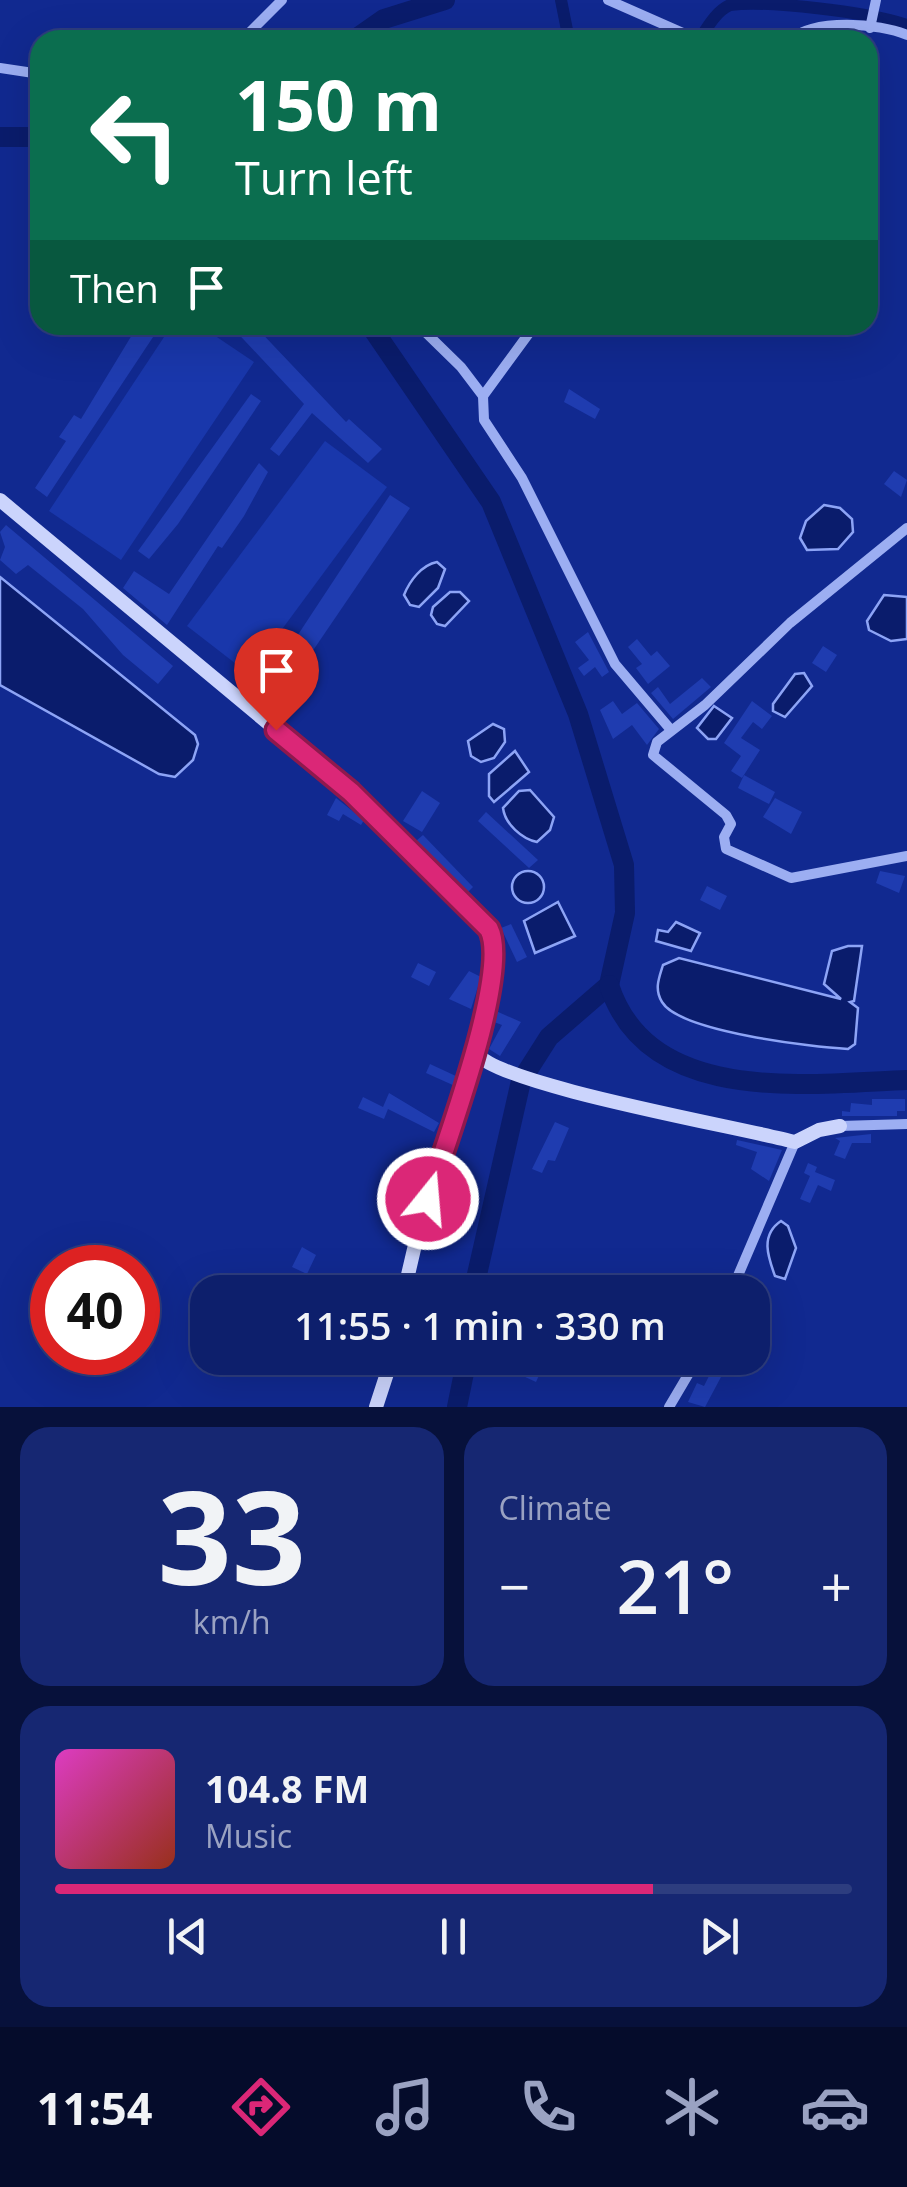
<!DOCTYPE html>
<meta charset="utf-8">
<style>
body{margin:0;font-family:"Open Sans",sans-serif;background:#162772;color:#f1f3f6;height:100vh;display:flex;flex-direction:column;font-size:38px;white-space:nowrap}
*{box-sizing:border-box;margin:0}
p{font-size:32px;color:#9aa2c2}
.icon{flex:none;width:55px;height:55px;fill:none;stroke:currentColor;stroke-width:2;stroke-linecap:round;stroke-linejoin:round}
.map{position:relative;height:1407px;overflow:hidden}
.panel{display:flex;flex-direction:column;gap:20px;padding:20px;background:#07113b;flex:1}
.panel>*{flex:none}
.guide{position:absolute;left:30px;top:30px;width:848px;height:305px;border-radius:30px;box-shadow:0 10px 40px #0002,0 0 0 2px #2d3d7f;background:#0b6e4f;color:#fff;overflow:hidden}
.speed{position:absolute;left:30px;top:1245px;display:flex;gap:20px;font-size:50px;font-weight:700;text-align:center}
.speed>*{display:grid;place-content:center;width:130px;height:130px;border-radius:50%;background:#0d1f6c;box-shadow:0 10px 40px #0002,0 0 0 2px #2d3d7f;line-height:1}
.speed .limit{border:15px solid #d22;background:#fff;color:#111}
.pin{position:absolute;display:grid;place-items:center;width:85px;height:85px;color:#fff;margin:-102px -42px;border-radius:50% 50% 50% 0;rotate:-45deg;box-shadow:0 0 10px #0007}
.pin .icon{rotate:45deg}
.me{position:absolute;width:110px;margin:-55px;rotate:17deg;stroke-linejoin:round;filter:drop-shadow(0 0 8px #0008)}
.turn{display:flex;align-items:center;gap:35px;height:210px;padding:0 40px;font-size:45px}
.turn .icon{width:130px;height:130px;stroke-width:2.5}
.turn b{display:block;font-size:70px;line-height:85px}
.then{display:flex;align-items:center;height:95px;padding:0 40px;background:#0003;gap:20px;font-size:38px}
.big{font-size:75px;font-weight:600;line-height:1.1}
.panel .card{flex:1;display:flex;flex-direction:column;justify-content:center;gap:15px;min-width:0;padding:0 35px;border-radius:30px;background:#162772}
.panel .dial{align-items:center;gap:0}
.dial b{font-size:130px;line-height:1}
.song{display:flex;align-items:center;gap:30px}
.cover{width:120px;height:120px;border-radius:15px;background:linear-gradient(135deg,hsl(310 70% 55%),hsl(10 70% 35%))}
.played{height:10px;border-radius:5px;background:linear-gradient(90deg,#db2777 75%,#2d3d7f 75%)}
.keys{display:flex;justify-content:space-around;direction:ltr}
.heat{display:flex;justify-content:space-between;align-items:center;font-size:55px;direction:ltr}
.panel .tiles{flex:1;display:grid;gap:20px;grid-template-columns:1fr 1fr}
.card:last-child{grid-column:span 2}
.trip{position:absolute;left:190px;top:1275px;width:580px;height:100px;border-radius:30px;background:#0d1f6c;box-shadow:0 10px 40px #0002,0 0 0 2px #2d3d7f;font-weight:600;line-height:100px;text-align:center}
.dock{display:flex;height:160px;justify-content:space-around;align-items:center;background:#050c2b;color:#9aa2c2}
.dock .icon{width:70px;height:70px}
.dock .on{color:#db2777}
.dock b{font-size:45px;color:#f1f3f6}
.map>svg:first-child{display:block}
</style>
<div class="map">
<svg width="907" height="1407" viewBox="0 0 907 1407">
<rect width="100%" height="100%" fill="#112990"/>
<!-- green -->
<g fill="#1937ab">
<polygon points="172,325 199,325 254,362 121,560 49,511"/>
<polygon points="325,441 387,487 249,674 187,626"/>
</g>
<!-- water -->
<g fill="#0a1c6c" stroke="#8da4f6" stroke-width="2.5">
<polygon points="824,505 840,508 852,519 853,532 838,549 807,550 800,538 806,521"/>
<path d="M437 562 445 569 438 588 419 607 410 605 404 595C410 580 422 565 437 562Z"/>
<polygon points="0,577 195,735 198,744 193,760 175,777 159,774 0,685"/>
<polygon points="450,592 460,592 469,601 445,626 437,624 431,615 433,607"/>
<polygon points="884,595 907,597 907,639 891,641 869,630 867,621"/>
<polygon points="804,673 812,686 785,717 773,711 773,704 795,674"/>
<polygon points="714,706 732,718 716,739 708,739 697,728"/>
<polygon points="493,724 504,729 505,742 494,758 481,762 471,756 468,741"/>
<polygon points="515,751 529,772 494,802 489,796 489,774"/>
<path d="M530 790 554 817 550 830 537 842C522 839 505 824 503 808L519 791Z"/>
<circle cx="528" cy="887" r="16"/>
<polygon points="558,902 575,936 535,953 524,921"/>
<polygon points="676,922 700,933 691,951 656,941 658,930 668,932"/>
<path d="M848 946H862L854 1001 850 1002 858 1008 855 1044 848 1049C813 1047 680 1032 662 1002 654 989 659 978 663 965L679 958 841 999 824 984 832 951Z"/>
<path d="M781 1221 788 1226 796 1248 785 1279 775 1276C768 1257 760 1235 781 1221Z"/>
</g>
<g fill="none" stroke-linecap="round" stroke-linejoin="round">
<!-- canal -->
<g stroke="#0a1c6c" stroke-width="12">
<polyline points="561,0 569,40"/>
<path d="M699 40C707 28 716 11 730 5 767 0 868 12 907 25"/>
</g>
<!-- river -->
<g stroke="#0a1c6c" stroke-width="20">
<polyline points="354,40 384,19 445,0"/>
<polyline points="0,137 40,137"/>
<polyline points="370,325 491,502 578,714 624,865 625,913 609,985 549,1037 521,1081 473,1292"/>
<path d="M609 985C648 1106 807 1084 907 1080"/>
<polyline points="457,1407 467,1358"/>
</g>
</g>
<!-- building -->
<g fill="#1f3cb0">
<polygon points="138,325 161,325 47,497 35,488 66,441 59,437 74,415 81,419"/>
<polygon points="230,325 254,325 346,422 349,419 382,449 368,463 312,413 279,456 270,449 304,404"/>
<polygon points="569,389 600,409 595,419 564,402"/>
<polygon points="251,394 261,401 178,524 149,559 138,551"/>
<polygon points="259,463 268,472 244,516 222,548 218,546 167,625 123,588 134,571 169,594"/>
<polygon points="894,471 907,480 901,497 884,484"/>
<polygon points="390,495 410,508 297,674 280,662"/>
<polygon points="6,525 173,666 158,684 123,655 83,609 28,565 16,574 0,560 5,547 0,532"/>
<polygon points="588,632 609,672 602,677 595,667 584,676 578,668 589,660 575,642"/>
<polygon points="637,639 651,656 657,651 670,666 648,684 636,668 642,664 628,647"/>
<polygon points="823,646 837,655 826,672 812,663"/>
<polygon points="702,678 711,687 673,719 651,693 658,687 670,704"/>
<polygon points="613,701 622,714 637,703 659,729 647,745 632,725 613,739 600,710"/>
<polygon points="752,701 772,716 762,729 753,722 741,738 760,750 742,778 731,771 741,756 724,743"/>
<polygon points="744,775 775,792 769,804 738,788"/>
<polygon points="422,791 440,803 422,832 403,821"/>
<polygon points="336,798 364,820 361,825 343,814 339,821 327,815"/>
<polygon points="775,798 802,812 791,834 763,817"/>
<polygon points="486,812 538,860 529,868 478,821"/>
<polygon points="423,835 473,887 467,893 416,841"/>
<polygon points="880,871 905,876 899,893 876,883"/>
<polygon points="707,886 727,896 720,910 700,900"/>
<polygon points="511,924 527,957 517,962 501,928"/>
<polygon points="418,963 436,972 429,986 411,977"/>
<polygon points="469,971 481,977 471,1009 449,999"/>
<polygon points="496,1011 521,1022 500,1056 489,1049 502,1025 494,1022"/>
<polygon points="430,1064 458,1077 455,1086 426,1073"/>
<polygon points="389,1093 439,1123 434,1132 388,1109 384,1119 358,1108 363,1097 383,1107"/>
<polygon points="872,1099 905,1099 905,1111 897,1111 897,1116 842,1116 842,1111 850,1112 851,1103 872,1105"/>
<polygon points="555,1122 569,1128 555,1161 548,1160 542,1173 532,1169"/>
<polygon points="871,1134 871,1143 852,1143 845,1159 834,1155 840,1141 835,1138"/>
<polygon points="737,1140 782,1150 769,1181 751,1169 757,1152 736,1145"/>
<polygon points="808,1163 817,1167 815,1172 835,1180 831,1191 818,1185 810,1203 800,1199 810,1176 804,1173"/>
<polygon points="302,1247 316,1255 307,1274 292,1267"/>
<polygon points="363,1274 395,1284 392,1292 357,1288"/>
<polygon points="532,1358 547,1358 536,1382 523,1376"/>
<polygon points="711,1372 721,1377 705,1407 688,1402 697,1383 704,1386"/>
</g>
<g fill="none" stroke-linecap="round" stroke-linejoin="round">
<!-- street -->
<g stroke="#9caef2" stroke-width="10">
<polyline points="608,0 699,40"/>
<polyline points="870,28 876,0"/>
<polyline points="242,40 282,0"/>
<path d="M790 40C814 18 879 23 907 35"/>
<polyline points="0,68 40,74"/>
<polyline points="418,325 461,367 483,396 484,420 522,478 615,664 671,730"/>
<polyline points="483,396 535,325"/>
<polyline points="907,528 790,623 705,705 657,742 653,755 726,815 731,824 724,837 726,849 791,878 907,856"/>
<polyline points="840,1126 907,1124"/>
<polyline points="731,1292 795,1142"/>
<polyline points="669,1407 698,1358"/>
</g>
<!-- secondary -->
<g stroke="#cbd4fc" stroke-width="14">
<path d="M0 500 351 792 489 929 496 955 477 1054C503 1086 739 1127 795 1142L819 1130 840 1126"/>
<polyline points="404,1292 418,1232 477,1054"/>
<polyline points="376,1407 392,1358"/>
</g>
</g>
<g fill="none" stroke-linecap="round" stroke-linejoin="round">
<!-- route casing -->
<g stroke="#8e194d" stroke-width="25">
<path id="route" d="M276 730 351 792 489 929C511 972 444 1147 428 1199"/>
</g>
<!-- route -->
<use href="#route" stroke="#db2777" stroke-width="18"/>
</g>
</svg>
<div class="speed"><div class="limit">40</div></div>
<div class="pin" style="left:276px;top:730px;background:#d93025"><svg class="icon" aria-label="arrive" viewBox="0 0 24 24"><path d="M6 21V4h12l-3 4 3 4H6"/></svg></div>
<svg class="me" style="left:428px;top:1199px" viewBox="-20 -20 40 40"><circle r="17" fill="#db2777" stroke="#fff" stroke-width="3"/><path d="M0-11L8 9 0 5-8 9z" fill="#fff"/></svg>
<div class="trip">11:55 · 1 min · 330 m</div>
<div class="guide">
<div class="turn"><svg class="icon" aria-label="left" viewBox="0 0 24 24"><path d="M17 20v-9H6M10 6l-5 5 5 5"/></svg><div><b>150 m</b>Turn left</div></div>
<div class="then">Then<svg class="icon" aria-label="arrive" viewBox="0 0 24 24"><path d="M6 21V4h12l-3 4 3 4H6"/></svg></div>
</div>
</div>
<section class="panel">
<div class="tiles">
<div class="card dial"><b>33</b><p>km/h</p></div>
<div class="card"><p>Climate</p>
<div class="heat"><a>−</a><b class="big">21°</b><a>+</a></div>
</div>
<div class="card">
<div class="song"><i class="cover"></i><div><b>104.8 FM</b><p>Music</p></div></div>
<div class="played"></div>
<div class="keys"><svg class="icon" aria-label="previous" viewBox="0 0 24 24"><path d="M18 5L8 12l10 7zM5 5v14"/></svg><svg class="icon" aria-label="pause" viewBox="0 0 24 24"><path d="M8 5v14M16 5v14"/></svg><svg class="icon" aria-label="next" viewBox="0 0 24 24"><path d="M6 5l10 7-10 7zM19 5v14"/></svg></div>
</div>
</div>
</section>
<nav class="dock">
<b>11:54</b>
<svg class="icon on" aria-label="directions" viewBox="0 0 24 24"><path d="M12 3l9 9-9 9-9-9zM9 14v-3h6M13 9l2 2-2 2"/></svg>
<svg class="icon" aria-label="music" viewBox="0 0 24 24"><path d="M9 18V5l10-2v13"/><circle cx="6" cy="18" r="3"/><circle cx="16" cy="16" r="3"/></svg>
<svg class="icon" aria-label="phone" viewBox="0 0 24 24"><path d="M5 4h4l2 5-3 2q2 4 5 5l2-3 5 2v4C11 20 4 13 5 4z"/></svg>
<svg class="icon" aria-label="climate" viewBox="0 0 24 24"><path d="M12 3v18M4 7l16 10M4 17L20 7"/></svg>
<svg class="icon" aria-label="car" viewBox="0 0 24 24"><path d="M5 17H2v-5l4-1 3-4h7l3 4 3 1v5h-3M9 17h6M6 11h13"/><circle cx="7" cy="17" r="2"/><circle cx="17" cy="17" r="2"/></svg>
</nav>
